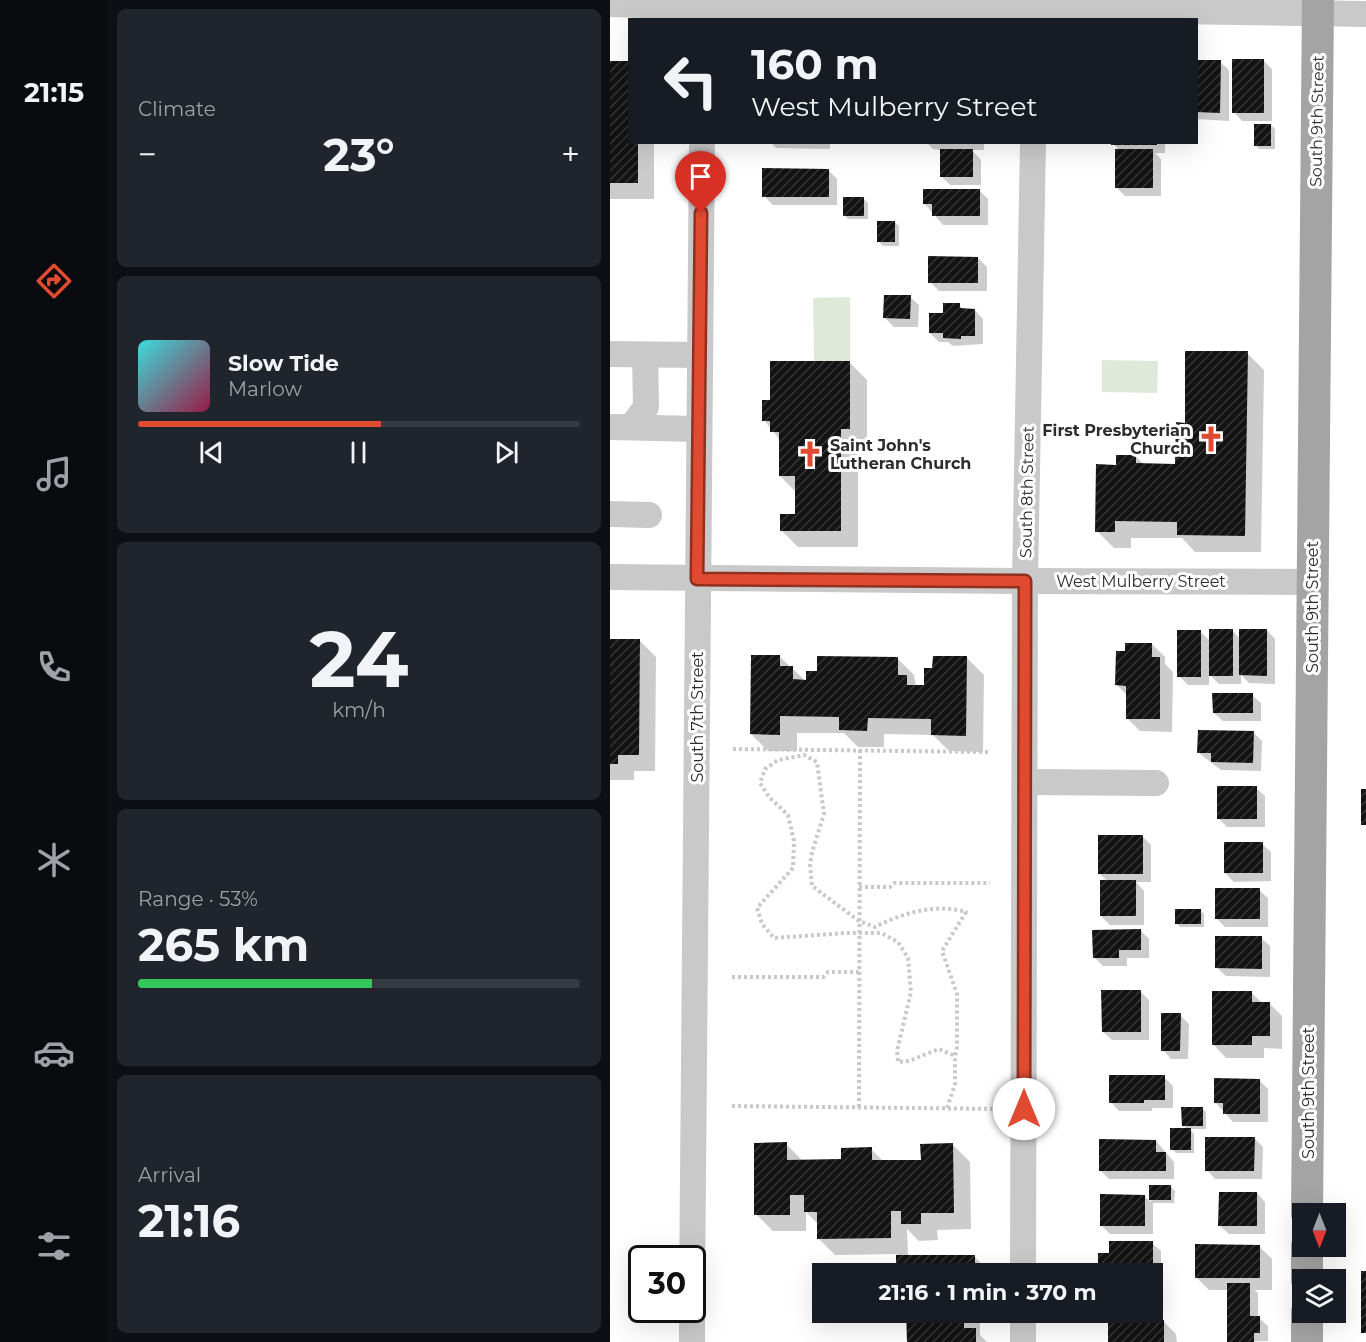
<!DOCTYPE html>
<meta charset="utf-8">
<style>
body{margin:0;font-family:Montserrat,sans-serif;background:#20242c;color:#f1f3f6;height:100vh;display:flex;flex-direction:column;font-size:22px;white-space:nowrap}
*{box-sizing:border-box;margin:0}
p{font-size:20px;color:#9ea1a6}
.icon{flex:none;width:33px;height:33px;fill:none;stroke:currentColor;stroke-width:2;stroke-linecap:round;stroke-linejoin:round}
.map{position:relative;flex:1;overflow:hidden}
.side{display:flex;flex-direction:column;gap:9px;padding:9px;background:#0d0f14;width:502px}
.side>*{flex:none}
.banner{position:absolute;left:18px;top:18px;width:570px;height:126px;border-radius:0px;box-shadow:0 6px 24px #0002;background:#171b24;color:#f1f3f6;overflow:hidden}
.needle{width:39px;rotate:180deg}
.buttons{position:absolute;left:682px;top:1203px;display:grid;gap:12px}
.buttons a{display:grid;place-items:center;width:54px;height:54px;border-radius:0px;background:#171b24;box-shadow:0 6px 24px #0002;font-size:30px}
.speed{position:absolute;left:18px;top:1245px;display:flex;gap:12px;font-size:30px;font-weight:700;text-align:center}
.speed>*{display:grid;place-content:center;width:78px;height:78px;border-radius:50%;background:#171b24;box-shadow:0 6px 24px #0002;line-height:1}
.speed .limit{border:3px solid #111;border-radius:9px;background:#fff;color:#111}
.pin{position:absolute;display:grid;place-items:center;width:51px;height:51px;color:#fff;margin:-62px -26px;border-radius:50% 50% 50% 0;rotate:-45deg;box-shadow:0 0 6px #0007}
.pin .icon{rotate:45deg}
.me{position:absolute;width:66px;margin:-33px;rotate:0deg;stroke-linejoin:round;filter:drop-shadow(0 0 4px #0008)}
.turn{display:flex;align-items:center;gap:21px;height:126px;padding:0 24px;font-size:27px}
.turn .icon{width:78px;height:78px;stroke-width:2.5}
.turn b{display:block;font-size:42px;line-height:51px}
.big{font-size:45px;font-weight:700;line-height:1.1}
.side .widget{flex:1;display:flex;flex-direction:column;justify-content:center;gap:9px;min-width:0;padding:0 21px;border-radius:9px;background:#20242c}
.side .dial{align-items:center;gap:0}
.dial b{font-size:78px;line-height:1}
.song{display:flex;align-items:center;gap:18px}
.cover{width:72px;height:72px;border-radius:9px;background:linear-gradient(135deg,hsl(180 70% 55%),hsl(340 70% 35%))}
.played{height:6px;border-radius:3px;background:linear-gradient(90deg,#e04a31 55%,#363941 55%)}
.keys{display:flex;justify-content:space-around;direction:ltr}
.heat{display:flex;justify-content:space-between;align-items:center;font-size:33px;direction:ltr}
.charge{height:9px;border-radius:4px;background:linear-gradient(90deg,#34c759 53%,#363941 0)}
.trip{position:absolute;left:202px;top:1263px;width:351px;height:60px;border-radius:0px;background:#171b24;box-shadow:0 6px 24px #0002;font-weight:700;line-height:60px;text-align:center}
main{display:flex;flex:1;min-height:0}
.dock{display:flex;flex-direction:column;width:108px;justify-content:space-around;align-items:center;background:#090b0e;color:#9ea1a6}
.dock .icon{width:42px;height:42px}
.dock .on{color:#e04a31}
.dock b{font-size:27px;color:#f1f3f6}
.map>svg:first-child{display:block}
</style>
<main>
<nav class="dock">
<b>21:15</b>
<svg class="icon on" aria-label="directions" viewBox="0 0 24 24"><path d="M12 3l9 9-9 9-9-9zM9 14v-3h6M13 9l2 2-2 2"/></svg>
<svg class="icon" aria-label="music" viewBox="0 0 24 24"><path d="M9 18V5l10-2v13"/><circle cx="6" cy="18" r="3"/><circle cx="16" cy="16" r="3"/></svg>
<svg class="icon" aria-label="phone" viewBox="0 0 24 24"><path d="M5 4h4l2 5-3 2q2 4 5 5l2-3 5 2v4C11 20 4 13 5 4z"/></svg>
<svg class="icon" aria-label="climate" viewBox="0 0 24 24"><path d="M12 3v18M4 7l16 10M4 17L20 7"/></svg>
<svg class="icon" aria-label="car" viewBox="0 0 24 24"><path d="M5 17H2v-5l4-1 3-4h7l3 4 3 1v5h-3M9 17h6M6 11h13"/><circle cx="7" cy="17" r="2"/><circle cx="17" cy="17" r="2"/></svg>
<svg class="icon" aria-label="filters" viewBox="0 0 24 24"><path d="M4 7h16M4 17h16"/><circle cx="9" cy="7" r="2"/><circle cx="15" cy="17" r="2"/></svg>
</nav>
<section class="side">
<div class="widget"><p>Climate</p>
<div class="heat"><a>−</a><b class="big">23°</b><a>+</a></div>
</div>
<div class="widget">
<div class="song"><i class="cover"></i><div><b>Slow Tide</b><p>Marlow</p></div></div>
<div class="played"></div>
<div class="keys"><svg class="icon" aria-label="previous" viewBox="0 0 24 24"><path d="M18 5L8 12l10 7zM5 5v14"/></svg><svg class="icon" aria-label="pause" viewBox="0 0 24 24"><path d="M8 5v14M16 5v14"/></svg><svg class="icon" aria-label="next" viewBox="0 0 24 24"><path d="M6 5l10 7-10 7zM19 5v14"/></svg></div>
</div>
<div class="widget dial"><b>24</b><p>km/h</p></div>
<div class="widget"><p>Range · 53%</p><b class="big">265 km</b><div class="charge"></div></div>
<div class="widget"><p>Arrival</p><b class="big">21:16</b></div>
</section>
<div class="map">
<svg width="756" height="1342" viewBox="0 0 756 1342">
<defs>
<pattern id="building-hatch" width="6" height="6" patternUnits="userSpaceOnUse" patternTransform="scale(1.5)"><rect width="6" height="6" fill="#131313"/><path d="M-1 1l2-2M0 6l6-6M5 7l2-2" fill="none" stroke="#363636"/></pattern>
</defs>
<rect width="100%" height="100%" fill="#fff"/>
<!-- green -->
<g fill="#dee9d9">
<polygon points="240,297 240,361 204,361 203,298"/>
<polygon points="492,360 548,361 547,393 492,392"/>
</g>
<!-- shadow -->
<g fill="#0003">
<polygon points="653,60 662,69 662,121 632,121 624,112"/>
<polygon points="586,61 610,62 619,70 619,121 586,119"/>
<polygon points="0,62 20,142 44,142 44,199 0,199"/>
<polygon points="661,125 665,129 665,149 649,149 645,145"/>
<polygon points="160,142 220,142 220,149 166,148"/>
<polygon points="316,142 374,142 374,150 362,150 371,160 371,185 340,185 331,176 331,150 323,149"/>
<polygon points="503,142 555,142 555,153 545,153 551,159 551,196 515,196 506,187 509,151"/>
<polygon points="219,171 227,179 227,205 163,205 154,196"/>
<polygon points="370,191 378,199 378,225 333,225 314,203"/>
<polygon points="254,199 258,203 258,219 238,219 234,215"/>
<polygon points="285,222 289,226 289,246 273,246 269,242"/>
<polygon points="368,258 377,267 377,291 329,291 320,282"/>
<polygon points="300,297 309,305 308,327 284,327 275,318"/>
<polygon points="349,305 354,310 365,310 373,319 373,344 343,346 338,342 329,342 320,333 335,315"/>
<polygon points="637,353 654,370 651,552 585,552 572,538 521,538 521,548 504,548 487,531 507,466 526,456 534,465 567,465"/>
<polygon points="240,363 257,380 257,445 248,445 248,547 188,547 171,530 186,516 186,492 170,476 170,440 154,420 161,402"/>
<polygon points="622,630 630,639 657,630 665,639 665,684 639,683 631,675 631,684 609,684 599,674 599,685 578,685 569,676 591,632 600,641"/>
<polygon points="0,640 29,640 46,657 45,771 24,771 24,780 0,780"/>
<polygon points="542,644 555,657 555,664 563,672 562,732 530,731 517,718 517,695 507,685 516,652"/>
<polygon points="170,657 198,683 287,658 304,675 306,686 315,686 324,669 357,658 374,675 373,752 339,751 323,735 274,734 274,747 248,747 234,733 187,733 187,751 158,751 141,734"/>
<polygon points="642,695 651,703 651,721 613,721 604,713"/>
<polygon points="643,732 652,741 651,771 611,770 589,753"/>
<polygon points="646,788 655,796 655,827 617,827 609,819"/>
<polygon points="533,837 541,845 541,882 526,882 534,891 534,925 500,925 491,916 498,882 489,873"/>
<polygon points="652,844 661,852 661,881 624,882 615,873"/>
<polygon points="649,890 658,898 658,927 615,927 606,918"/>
<polygon points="590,910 594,914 594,927 570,927 566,923"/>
<polygon points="530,930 539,939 539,958 517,958 517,966 493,966 484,957"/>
<polygon points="651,938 660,946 660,977 616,976 607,968"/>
<polygon points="530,991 539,1000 539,1040 502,1040 493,1032"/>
<polygon points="641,992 652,1003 659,1003 672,1016 672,1049 654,1048 654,1058 616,1058 603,1044"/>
<polygon points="570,1015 579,1024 578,1059 561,1059 553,1050"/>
<polygon points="554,1077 563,1086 563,1108 542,1108 542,1111 509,1111 501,1102"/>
<polygon points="649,1080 658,1089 658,1122 623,1122 605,1102"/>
<polygon points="592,1108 596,1112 596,1129 580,1129 584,1134 584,1153 566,1153 562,1149 578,1130 573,1125"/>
<polygon points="644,1138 653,1147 652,1179 605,1179 597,1170"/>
<polygon points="546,1141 564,1162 564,1179 499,1179 490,1170"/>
<polygon points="176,1144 193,1161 233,1161 261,1149 274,1162 312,1161 343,1145 360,1162 361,1229 327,1230 328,1240 309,1241 297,1229 298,1256 364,1256 381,1274 287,1274 287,1254 225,1255 208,1238 208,1224 196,1212 196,1231 163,1231 146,1214"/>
<polygon points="541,1187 561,1187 565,1191 564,1203 543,1203 543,1234 500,1234 491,1225 534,1196 541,1202"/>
<polygon points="647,1193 655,1202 655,1234 619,1234 610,1226"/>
<polygon points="542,1243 551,1251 551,1283 543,1283 543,1274 501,1255"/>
<polygon points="649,1246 662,1259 662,1290 645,1290 648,1293 648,1317 658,1326 658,1341 619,1342 619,1290 599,1290 586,1277"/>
<polygon points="298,1312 370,1312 370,1335 377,1342 298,1342"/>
<polygon points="533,1315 540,1322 553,1321 566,1334 567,1342 499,1342 515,1321"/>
</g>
<!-- building -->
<g fill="url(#building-hatch)">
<rect x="622" y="59" width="32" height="54"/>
<polygon points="586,60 611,60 610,113 586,112"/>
<polygon points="0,61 20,61 20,142 28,142 28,183 0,183"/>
<rect x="644" y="124" width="17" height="22"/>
<rect x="501" y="142" width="46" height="3"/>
<rect x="330" y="149" width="33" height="28"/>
<rect x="505" y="149" width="38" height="39"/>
<polygon points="152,168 219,169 219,197 152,197"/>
<polygon points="313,189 370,189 370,216 322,216 322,204 313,204"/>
<rect x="233" y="197" width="21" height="19"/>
<rect x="267" y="221" width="18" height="21"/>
<polygon points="318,256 368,257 368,283 318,283"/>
<polygon points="274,295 301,295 300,319 273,318"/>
<polygon points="333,303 350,303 350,308 365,309 365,336 351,336 351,339 333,338 333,333 319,333 319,313 333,313"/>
<polygon points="575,351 638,351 635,536 567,535 567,522 505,521 505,532 485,532 486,464 506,465 506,455 526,455 526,463 565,464 566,422 575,423"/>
<polygon points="160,361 240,361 240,429 231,429 231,531 170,531 170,514 185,514 185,476 169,476 169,432 160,432 160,421 152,421 152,400 160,400"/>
<rect x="599" y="629" width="24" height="47"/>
<polygon points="629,629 657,629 657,676 629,675"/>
<rect x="567" y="630" width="24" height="47"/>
<polygon points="0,639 30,639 29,755 8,755 8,764 0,764"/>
<polygon points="515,643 542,643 542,657 550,657 550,719 516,719 516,686 505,685 506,651 515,651"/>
<polygon points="141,655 170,655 170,666 183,666 183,679 196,680 196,671 207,671 207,656 288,657 288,675 297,675 297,685 314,685 314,668 322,668 323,656 357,656 356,736 321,735 321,719 258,718 257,731 229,730 229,717 170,716 170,735 140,734"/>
<polygon points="602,693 643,693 643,713 603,713"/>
<polygon points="588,730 644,731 643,763 601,762 601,753 587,753"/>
<rect x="607" y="786" width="40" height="33"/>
<rect x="751" y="789" width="5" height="36"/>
<rect x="488" y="835" width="45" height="39"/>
<rect x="614" y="842" width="39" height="31"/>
<rect x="490" y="880" width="36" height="36"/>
<rect x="605" y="888" width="45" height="31"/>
<rect x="565" y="909" width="26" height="15"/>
<polygon points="531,929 531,950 509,950 509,958 483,958 482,930"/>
<polygon points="605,936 652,936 652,969 605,968"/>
<polygon points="491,990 531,990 531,1032 492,1032"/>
<polygon points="602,991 642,991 642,1002 660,1002 660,1036 642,1036 642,1045 602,1045"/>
<polygon points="551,1013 571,1013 570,1051 551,1051"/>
<polygon points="499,1075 555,1075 555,1100 534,1100 534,1103 499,1103"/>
<polygon points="604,1078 650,1079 650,1114 613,1114 613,1103 604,1103"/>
<polygon points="571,1107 593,1107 593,1126 572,1126"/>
<rect x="560" y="1128" width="21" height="22"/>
<polygon points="595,1137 645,1137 644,1171 595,1171"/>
<polygon points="489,1139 546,1140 546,1152 556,1152 556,1171 489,1171"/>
<polygon points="177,1142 177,1160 231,1159 231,1148 262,1147 262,1160 311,1160 310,1144 343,1143 344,1213 311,1213 311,1224 291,1224 291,1211 281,1211 281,1238 207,1239 207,1212 194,1212 194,1195 180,1195 180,1215 144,1215 144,1143"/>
<rect x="539" y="1185" width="22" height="15"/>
<polygon points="609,1192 647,1192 647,1226 608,1226"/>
<polygon points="490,1194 535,1195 535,1226 490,1226"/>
<polygon points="499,1241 543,1241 543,1274 488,1274 488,1253 499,1253"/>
<polygon points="585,1244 650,1245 650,1278 585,1278"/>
<rect x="286" y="1255" width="79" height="19"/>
<rect x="751" y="1271" width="5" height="62"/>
<polygon points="617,1283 640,1283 640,1316 650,1316 650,1333 644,1333 644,1342 617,1342"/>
<polygon points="296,1312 354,1312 354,1328 366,1328 366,1342 297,1342"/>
<polygon points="514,1314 534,1314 534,1320 554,1320 554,1342 498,1342 498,1320 514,1319"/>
</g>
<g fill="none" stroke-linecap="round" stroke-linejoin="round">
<!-- path -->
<g stroke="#c9c9c9" stroke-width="4" stroke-dasharray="3 3" stroke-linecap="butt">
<polyline points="123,749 381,752"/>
<polyline points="249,887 280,887 284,883 380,883"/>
<polyline points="122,977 213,977 218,972 249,972"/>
<polyline points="122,1106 392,1109"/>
<polyline points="249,1107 250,750"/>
<path d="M337 1108 345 1084V1056L347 1047V994L332 951 356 912C326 903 292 913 265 927L249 921 202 886 200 865 202 852 214 814 207 762 194 755 168 760 155 769 150 783 159 797 178 815 184 841 183 868 147 908 152 924 164 938 235 933H271L288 942 298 958 301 992 287 1051 288 1062 299 1061 329 1049 345 1056"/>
</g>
<!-- minor -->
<g stroke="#c9c9c9" stroke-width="26">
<polyline points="0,4 94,7 425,9 756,14"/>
<polyline points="0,354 89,355"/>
<polyline points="0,427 88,429"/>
<polyline points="21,427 36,407 35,355"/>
<polyline points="0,514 39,515"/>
<polyline points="0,577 415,581 702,582"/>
<polyline points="415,782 546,783"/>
<polyline points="413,1274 415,581 423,142"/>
<polyline points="82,1292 92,142"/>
<polyline points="82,1342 82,1310"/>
<polyline points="413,1342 413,1312"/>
</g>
<!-- major -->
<g stroke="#a4a4a4" stroke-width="32">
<polyline points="697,1214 708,0"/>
<polyline points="697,1280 697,1246"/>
<polyline points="697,1342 697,1312"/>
</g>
</g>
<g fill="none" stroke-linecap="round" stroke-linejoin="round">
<!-- route casing -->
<g stroke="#923020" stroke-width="15">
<polyline id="route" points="91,213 87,579 415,581 414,1109"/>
</g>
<!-- route -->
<use href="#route" stroke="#e04a31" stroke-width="10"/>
</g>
<!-- icons -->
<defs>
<g id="church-bare" transform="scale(2.07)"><path d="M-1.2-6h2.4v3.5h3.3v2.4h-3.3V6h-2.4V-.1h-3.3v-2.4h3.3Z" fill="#e04a31" stroke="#fff" stroke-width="2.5" paint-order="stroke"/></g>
</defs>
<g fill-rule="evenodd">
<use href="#church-bare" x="601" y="439"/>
<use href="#church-bare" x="200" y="454"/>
</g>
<g text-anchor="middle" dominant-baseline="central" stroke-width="6" stroke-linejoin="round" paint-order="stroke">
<!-- street labels -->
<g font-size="16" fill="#2c2c2c" stroke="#fff">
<text transform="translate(707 121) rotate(-89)">South 9th Street</text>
<text transform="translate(417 492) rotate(-89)">South 8th Street</text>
<text x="531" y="581">West Mulberry Street</text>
<text transform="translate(702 607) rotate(-90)">South 9th Street</text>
<text transform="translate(87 717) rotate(-90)">South 7th Street</text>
<text transform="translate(698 1093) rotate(-90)">South 9th Street</text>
</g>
<!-- poi labels -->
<g font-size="16" font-weight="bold" fill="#2c2c2c" stroke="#fff" text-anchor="end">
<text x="581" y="430">First Presbyterian<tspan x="581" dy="18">Church</tspan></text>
<text x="220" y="445" text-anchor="start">Saint John's<tspan x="220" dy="18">Lutheran Church</tspan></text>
</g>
</g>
</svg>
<div class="buttons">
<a><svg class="needle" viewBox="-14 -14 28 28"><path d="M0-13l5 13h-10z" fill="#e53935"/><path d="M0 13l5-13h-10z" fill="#9ea1a6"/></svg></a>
<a><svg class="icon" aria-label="layers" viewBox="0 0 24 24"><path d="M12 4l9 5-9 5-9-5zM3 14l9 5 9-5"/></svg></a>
</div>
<div class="speed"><div class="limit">30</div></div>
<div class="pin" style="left:91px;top:213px;background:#d93025"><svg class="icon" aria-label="arrive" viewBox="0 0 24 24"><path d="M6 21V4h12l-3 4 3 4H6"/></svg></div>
<svg class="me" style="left:414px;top:1109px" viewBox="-20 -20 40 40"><circle r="19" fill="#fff"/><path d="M0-13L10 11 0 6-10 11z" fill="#e04a31"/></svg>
<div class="trip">21:16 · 1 min · 370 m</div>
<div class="banner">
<div class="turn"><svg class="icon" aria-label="left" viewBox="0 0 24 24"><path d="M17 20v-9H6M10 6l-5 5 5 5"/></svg><div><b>160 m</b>West Mulberry Street</div></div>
</div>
</div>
</main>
